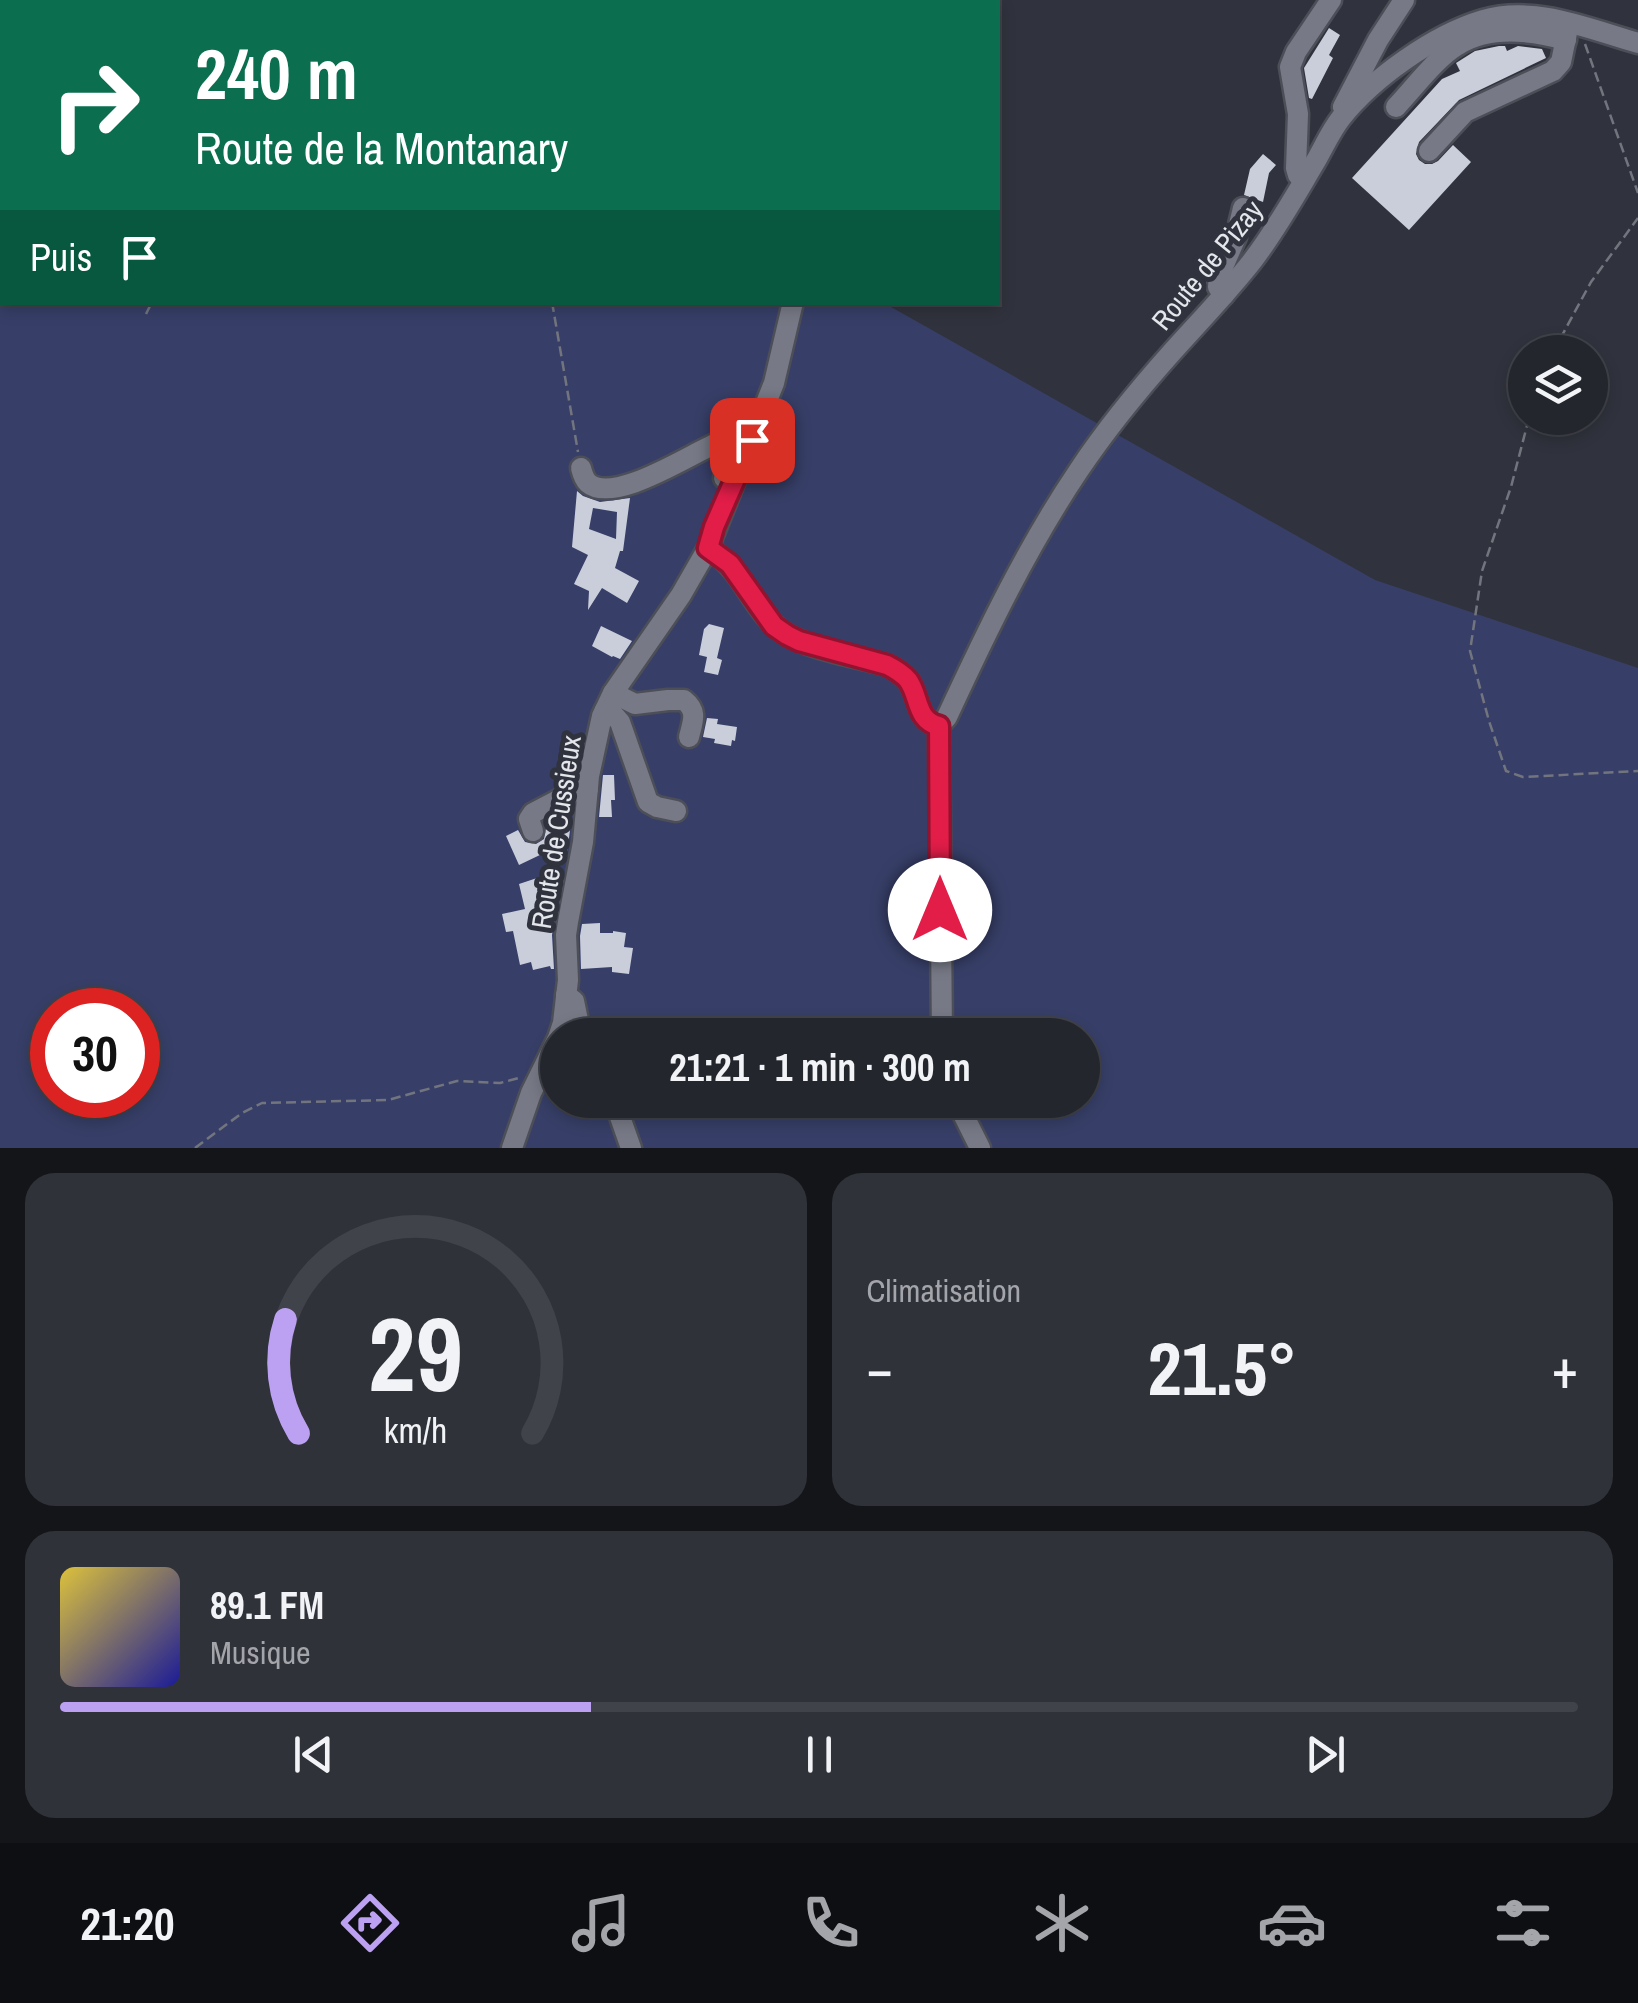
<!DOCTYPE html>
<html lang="fr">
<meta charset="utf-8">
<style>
body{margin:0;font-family:"Archivo Narrow",sans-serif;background:#30323a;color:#f1f3f6;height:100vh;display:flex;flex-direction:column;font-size:38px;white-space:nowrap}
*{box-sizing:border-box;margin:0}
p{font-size:32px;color:#a3a5aa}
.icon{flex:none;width:55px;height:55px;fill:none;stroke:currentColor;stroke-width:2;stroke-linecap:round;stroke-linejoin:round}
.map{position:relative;height:1148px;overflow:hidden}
.side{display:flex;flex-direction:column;gap:25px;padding:25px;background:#141519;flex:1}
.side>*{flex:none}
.hud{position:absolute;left:0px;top:0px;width:1000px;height:305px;box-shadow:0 5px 15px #0003,0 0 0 2px #41434a;background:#0b6e4f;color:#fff;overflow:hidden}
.buttons{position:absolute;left:1508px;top:335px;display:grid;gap:20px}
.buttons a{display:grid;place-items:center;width:100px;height:100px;border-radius:50%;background:#24262e;box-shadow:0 5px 15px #0003,0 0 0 2px #41434a;font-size:50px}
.speed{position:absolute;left:30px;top:988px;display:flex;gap:20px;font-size:50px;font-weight:700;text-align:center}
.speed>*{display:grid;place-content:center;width:130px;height:130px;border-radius:50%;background:#24262e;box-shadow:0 5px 15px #0003,0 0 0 2px #41434a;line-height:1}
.speed .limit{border:15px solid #d22;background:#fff;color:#111}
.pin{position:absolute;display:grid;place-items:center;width:85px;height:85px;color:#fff;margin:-42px;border-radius:20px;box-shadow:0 5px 15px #0006}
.me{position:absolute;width:110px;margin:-55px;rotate:0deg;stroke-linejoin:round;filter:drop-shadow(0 0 8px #0008)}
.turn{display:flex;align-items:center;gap:35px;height:210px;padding:0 30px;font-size:45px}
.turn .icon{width:130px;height:130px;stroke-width:2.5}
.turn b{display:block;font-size:70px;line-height:85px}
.then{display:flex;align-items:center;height:95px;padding:0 30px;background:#0003;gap:20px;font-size:38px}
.big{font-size:75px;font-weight:800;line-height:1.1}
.side .card{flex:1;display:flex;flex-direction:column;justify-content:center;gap:15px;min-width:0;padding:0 35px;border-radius:30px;background:#30323a}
.side .dial{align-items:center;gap:0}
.dial svg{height:260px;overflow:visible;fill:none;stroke:#41434a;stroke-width:7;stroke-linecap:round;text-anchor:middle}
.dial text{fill:#f1f3f6;stroke:none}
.song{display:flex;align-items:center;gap:30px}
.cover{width:120px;height:120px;border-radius:15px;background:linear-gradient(135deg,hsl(50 70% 55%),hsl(240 70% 35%))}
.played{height:10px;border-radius:5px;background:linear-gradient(90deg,#bca0f2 35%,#41434a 35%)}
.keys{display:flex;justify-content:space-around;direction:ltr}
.heat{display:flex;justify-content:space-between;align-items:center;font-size:55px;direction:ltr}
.side .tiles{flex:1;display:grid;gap:25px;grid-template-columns:1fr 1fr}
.card:last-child{grid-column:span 2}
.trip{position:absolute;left:540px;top:1018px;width:560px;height:100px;border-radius:50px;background:#24262e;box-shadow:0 5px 15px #0003,0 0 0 2px #41434a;font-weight:800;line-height:100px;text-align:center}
.menu{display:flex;height:160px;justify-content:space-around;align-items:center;background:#0e0f12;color:#a3a5aa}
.menu .icon{width:70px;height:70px}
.menu .active{color:#bca0f2}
.menu b{font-size:45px;color:#f1f3f6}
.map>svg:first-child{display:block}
</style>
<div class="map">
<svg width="1638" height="1148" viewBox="0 0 1638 1148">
<rect width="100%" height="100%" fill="#30333d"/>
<!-- green -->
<path fill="#373f68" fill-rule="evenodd" d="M0 0H359L365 2H2V302L884 303 1375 580 1638 668V1148H0ZM52 1010H138V1095H52ZM558 1035H1082V1100H558Z"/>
<!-- building -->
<g fill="#cacedb" fill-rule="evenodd">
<polygon points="1329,28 1340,35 1329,55 1333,58 1312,99 1309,98 1304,68"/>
<polygon points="1499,46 1505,46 1507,51 1518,46 1542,49 1546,58 1459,100 1419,142 1416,154 1419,160 1425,164 1432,164 1438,161 1453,145 1471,162 1409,230 1352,178 1442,79 1460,71 1456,63 1475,51"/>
<polygon points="1263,154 1276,165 1269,173 1263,202 1244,195 1250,169"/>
<path d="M577 491 583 496 600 502 630 498 623 551H620L615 568 639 581 627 603 602 588 588 610 589 591 574 584 588 555 572 547ZM593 508 617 512 616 539 589 529Z"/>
<polygon points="709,624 724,628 717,658 722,660 718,675 704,672 707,657 699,655 704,629"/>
<polygon points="601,626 632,641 620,659 613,656 612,657 592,646"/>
<polygon points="707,718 718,719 717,724 737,727 735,741 732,740 731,746 714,743 715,739 703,737"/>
<polygon points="603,775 614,775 615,800 611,800 612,817 599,817"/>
<polygon points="568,816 571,823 566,860 564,860 565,843 519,865 506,836 518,830 525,842 536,844 544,839 546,828 554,824 557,832 567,829"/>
<polygon points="555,872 560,891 559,896 553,897 556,912 552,935 554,969 551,969 550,966 533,970 531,962 520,965 513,931 506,932 502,914 525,909 519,884"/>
<polygon points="600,923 600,933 613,933 613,931 626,933 624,947 633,948 629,974 612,972 612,967 581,969 580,936 582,924"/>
</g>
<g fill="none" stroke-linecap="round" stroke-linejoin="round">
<!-- minor casing -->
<g stroke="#4d4f58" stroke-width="25">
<g id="minor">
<polyline points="799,2 800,0"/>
<polyline points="1343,107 1378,40 1404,0"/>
<path d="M1396 107C1414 88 1436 58 1458 45 1489 25 1533 31 1566 40"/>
<polyline points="1429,151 1465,112 1553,71 1561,62 1569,23"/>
<polyline points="1303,180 1298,175 1296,168 1298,114 1290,67 1296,52 1331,0"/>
<polyline points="1224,295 1218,287 1219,276 1236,237 1243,208"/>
<path d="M581 468C582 472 585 480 588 483 614 505 690 454 717 443L727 446 731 452 724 478"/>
<path d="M708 548C743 570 748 600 775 626 796 647 858 657 887 665 895 669 902 673 908 680 920 696 915 720 939 726"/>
<path d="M613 693 635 704 668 700H684C698 711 693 721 689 737"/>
<polyline points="605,710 613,714 620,722 648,802 657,807 676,811"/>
<path d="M939 726 947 717C986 633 1027 547 1079 470 1107 428 1140 388 1173 351 1200 321 1228 292 1253 260 1276 230 1295 196 1314 164 1323 149 1330 132 1341 118 1373 78 1433 35 1483 20 1535 5 1589 29 1638 43"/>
<polyline points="939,726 942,1035"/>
<polyline points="533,831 529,819 533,813 577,790 588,789"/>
<polyline points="566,995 574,1001 581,1035"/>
<polyline points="559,1035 563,1023 568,980 566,935 568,922 583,842 589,776 602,716 613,693 681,595 708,548 774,383 793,302"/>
<polyline points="614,1100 631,1148"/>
<polyline points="956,1100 980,1148"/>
<polyline points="512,1148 531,1093 558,1038"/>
</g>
</g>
<!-- path -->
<g stroke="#73757e" stroke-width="2.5" stroke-dasharray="10 5" stroke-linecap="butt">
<polyline points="1585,44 1638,193"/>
<polyline points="552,302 578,452"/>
<polyline points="146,314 152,302"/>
<polyline points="1553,352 1591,282 1638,218"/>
<polyline points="1529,418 1511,487 1482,571 1470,651 1489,721 1506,771 1523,777 1638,771"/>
<polyline points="195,1148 242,1113 262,1103 388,1100 457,1081 500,1083 519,1078"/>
</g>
<!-- minor -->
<use href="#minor" stroke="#777a86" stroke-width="20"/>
</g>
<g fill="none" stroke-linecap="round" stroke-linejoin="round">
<!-- route casing -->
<g stroke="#92132f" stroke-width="25">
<path id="route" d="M752 440 714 527 708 548 730 564 774 626 787 635 799 641 887 665C895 669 902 673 908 680 920 696 915 720 939 726L940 910"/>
</g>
<!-- route -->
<use href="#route" stroke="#e11d48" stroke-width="18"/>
</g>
<g text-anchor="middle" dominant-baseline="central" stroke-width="10" stroke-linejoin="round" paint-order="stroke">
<!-- street labels -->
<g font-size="28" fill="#e4e6ec" stroke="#30333d">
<text transform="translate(1207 265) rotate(-51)">Route de Pizay</text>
<text transform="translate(556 832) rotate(-81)">Route de Cussieux</text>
</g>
</g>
</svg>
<div class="buttons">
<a><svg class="icon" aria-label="layers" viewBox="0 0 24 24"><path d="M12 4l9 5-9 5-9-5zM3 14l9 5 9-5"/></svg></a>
</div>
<div class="speed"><div class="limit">30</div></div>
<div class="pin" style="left:752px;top:440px;background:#d93025"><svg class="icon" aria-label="arrive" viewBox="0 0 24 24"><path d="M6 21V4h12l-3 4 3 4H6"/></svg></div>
<svg class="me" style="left:940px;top:910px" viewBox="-20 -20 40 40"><circle r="19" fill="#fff"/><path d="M0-13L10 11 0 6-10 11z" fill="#e11d48"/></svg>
<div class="trip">21:21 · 1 min · 300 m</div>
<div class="hud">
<div class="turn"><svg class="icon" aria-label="right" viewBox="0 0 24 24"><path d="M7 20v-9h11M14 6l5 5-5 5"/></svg><div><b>240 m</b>Route de la Montanary</div></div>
<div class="then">Puis<svg class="icon" aria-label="arrive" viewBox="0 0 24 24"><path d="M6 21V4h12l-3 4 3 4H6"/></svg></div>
</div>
</div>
<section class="side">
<div class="tiles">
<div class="card dial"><svg viewBox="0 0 100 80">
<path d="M14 69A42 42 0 1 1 86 69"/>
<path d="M14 69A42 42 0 0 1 10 34" stroke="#bca0f2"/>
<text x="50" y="56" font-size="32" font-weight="700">29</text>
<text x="50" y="72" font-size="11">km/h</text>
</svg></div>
<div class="card"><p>Climatisation</p>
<div class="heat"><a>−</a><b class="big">21.5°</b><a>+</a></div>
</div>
<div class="card">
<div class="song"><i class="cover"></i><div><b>89.1 FM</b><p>Musique</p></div></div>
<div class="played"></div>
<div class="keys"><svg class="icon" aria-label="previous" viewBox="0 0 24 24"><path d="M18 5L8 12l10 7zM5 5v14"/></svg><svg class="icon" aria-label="pause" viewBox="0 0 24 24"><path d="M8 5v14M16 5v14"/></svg><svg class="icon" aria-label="next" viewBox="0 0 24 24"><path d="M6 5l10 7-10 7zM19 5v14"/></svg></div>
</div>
</div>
</section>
<nav class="menu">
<b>21:20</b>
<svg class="icon active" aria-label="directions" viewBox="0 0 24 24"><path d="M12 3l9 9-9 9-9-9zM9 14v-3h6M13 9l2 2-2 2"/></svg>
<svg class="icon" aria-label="music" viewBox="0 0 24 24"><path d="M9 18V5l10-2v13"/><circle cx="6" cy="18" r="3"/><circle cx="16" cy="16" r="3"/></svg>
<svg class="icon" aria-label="phone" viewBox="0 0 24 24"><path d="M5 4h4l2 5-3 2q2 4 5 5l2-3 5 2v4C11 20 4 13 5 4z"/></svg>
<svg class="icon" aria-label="climate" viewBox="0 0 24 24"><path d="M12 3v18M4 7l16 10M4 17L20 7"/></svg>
<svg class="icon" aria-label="car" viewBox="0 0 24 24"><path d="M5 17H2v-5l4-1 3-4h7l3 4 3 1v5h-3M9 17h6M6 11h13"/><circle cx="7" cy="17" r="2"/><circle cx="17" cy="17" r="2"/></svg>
<svg class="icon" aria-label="filters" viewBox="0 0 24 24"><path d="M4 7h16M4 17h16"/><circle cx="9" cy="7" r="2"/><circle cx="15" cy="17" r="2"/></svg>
</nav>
